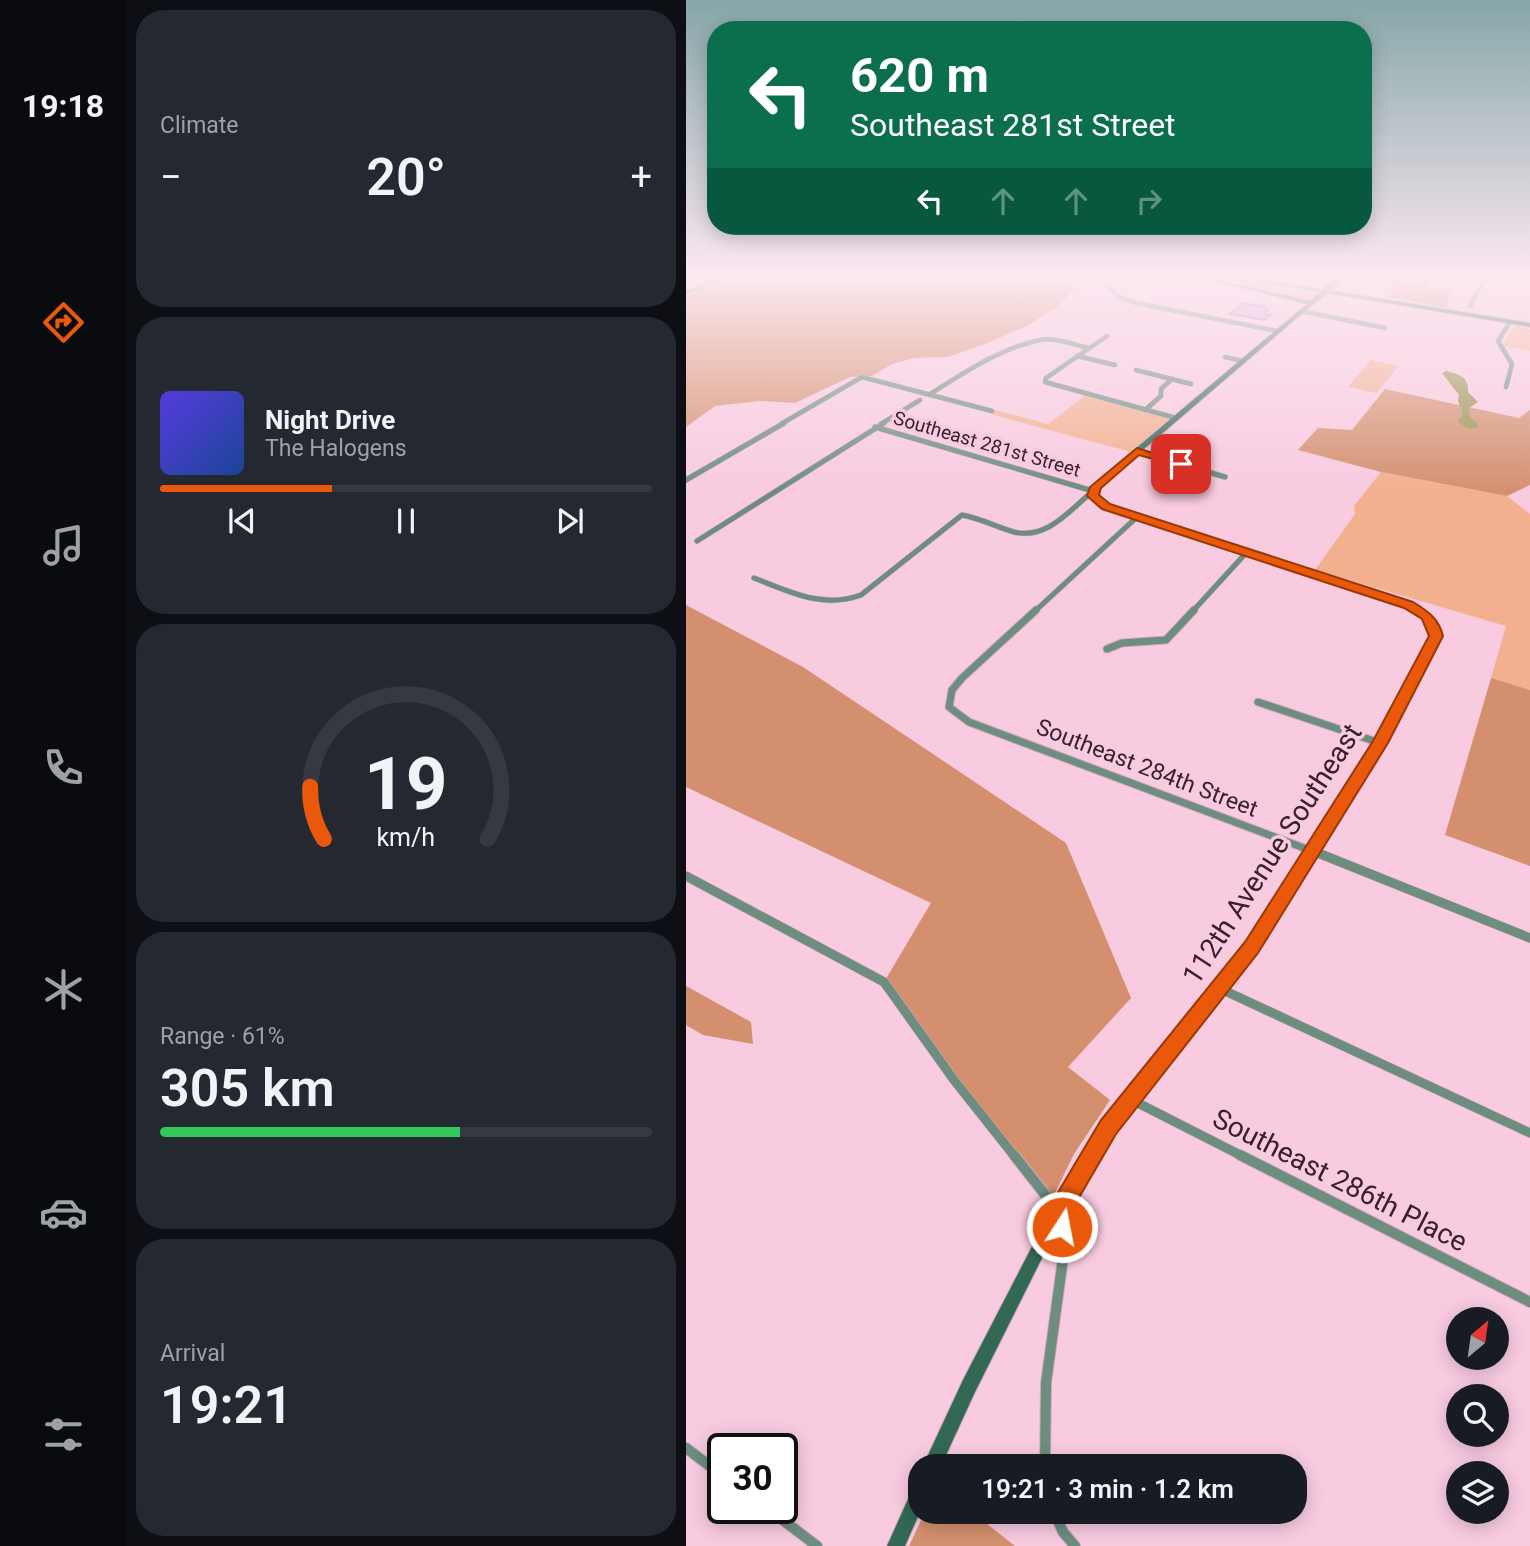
<!DOCTYPE html>
<meta charset="utf-8">
<style>
body{margin:0;font-family:Roboto,sans-serif;background:#242831;color:#f1f3f6;height:100vh;display:flex;flex-direction:column;font-size:26px;white-space:nowrap}
*{box-sizing:border-box;margin:0}
p{font-size:23px;color:#9ea1a6}
.icon{flex:none;width:38px;height:38px;fill:none;stroke:currentColor;stroke-width:2;stroke-linecap:round;stroke-linejoin:round}
.map{position:relative;flex:1;overflow:hidden}
.drawer{display:flex;flex-direction:column;gap:10px;padding:10px;background:#0d0f14;width:560px}
.drawer>*{flex:none}
.banner{position:absolute;left:21px;top:21px;width:665px;height:214px;border-radius:28px;box-shadow:0 4px 18px #0003;background:#0b6e4f;color:#fff;overflow:hidden}
.needle{width:46px;rotate:29deg}
.tools{position:absolute;left:760px;top:1307px;display:grid;gap:14px}
.tools a{display:grid;place-items:center;width:63px;height:63px;border-radius:50%;background:#171b24;box-shadow:0 4px 18px #0003;font-size:35px}
.speed{position:absolute;left:21px;top:1433px;display:flex;gap:14px;font-size:35px;font-weight:700;text-align:center}
.speed>*{display:grid;place-content:center;width:91px;height:91px;border-radius:50%;background:#171b24;box-shadow:0 4px 18px #0003;line-height:1}
.speed .limit{border:4px solid #111;border-radius:10px;background:#fff;color:#111}
.pin{position:absolute;display:grid;place-items:center;width:60px;height:60px;color:#fff;margin:-30px;border-radius:14px;box-shadow:0 4px 10px #0006}
.me{position:absolute;width:77px;margin:-38px;rotate:11deg;stroke-linejoin:round;filter:drop-shadow(0 0 5px #0008)}
.turn{display:flex;align-items:center;gap:24px;height:147px;padding:0 28px;font-size:32px}
.turn .icon{width:91px;height:91px;stroke-width:2.5}
.turn b{display:block;font-size:49px;line-height:60px}
.lanes{display:flex;align-items:center;height:66px;padding:0 28px;background:#0003;justify-content:center;gap:35px;direction:ltr}
.lanes .off{opacity:.35}
.big{font-size:52px;font-weight:600;line-height:1.1}
.drawer .card{flex:1;display:flex;flex-direction:column;justify-content:center;gap:10px;min-width:0;padding:0 24px;border-radius:28px;background:#242831}
.drawer .dial{align-items:center;gap:0}
.dial svg{height:182px;overflow:visible;fill:none;stroke:#363941;stroke-width:7;stroke-linecap:round;text-anchor:middle}
.dial text{fill:#f1f3f6;stroke:none}
.song{display:flex;align-items:center;gap:21px}
.cover{width:84px;height:84px;border-radius:10px;background:linear-gradient(135deg,hsl(250 70% 55%),hsl(220 70% 35%))}
.played{height:7px;border-radius:4px;background:linear-gradient(90deg,#ea580c 35%,#363941 35%)}
.keys{display:flex;justify-content:space-around;direction:ltr}
.heat{display:flex;justify-content:space-between;align-items:center;font-size:38px;direction:ltr}
.charge{height:10px;border-radius:5px;background:linear-gradient(90deg,#34c759 61%,#363941 0)}
.trip{position:absolute;left:222px;top:1454px;width:399px;height:70px;border-radius:28px;background:#171b24;box-shadow:0 4px 18px #0003;font-weight:600;line-height:70px;text-align:center}
main{display:flex;flex:1;min-height:0}
.menu{display:flex;flex-direction:column;width:126px;justify-content:space-around;align-items:center;background:#090b0e;color:#9ea1a6}
.menu .icon{width:49px;height:49px}
.menu .on{color:#ea580c}
.menu b{font-size:32px;color:#f1f3f6}
.map>svg:first-child{display:block}
</style>
<main>
<nav class="menu">
<b>19:18</b>
<svg class="icon on" aria-label="directions" viewBox="0 0 24 24"><path d="M12 3l9 9-9 9-9-9zM9 14v-3h6M13 9l2 2-2 2"/></svg>
<svg class="icon" aria-label="music" viewBox="0 0 24 24"><path d="M9 18V5l10-2v13"/><circle cx="6" cy="18" r="3"/><circle cx="16" cy="16" r="3"/></svg>
<svg class="icon" aria-label="phone" viewBox="0 0 24 24"><path d="M5 4h4l2 5-3 2q2 4 5 5l2-3 5 2v4C11 20 4 13 5 4z"/></svg>
<svg class="icon" aria-label="climate" viewBox="0 0 24 24"><path d="M12 3v18M4 7l16 10M4 17L20 7"/></svg>
<svg class="icon" aria-label="car" viewBox="0 0 24 24"><path d="M5 17H2v-5l4-1 3-4h7l3 4 3 1v5h-3M9 17h6M6 11h13"/><circle cx="7" cy="17" r="2"/><circle cx="17" cy="17" r="2"/></svg>
<svg class="icon" aria-label="filters" viewBox="0 0 24 24"><path d="M4 7h16M4 17h16"/><circle cx="9" cy="7" r="2"/><circle cx="15" cy="17" r="2"/></svg>
</nav>
<section class="drawer">
<div class="card"><p>Climate</p>
<div class="heat"><a>−</a><b class="big">20°</b><a>+</a></div>
</div>
<div class="card">
<div class="song"><i class="cover"></i><div><b>Night Drive</b><p>The Halogens</p></div></div>
<div class="played"></div>
<div class="keys"><svg class="icon" aria-label="previous" viewBox="0 0 24 24"><path d="M18 5L8 12l10 7zM5 5v14"/></svg><svg class="icon" aria-label="pause" viewBox="0 0 24 24"><path d="M8 5v14M16 5v14"/></svg><svg class="icon" aria-label="next" viewBox="0 0 24 24"><path d="M6 5l10 7-10 7zM19 5v14"/></svg></div>
</div>
<div class="card dial"><svg viewBox="0 0 100 80">
<path d="M14 69A42 42 0 1 1 86 69"/>
<path d="M14 69A42 42 0 0 1 8 46" stroke="#ea580c"/>
<text x="50" y="56" font-size="32" font-weight="700">19</text>
<text x="50" y="72" font-size="11">km/h</text>
</svg></div>
<div class="card"><p>Range · 61%</p><b class="big">305 km</b><div class="charge"></div></div>
<div class="card"><p>Arrival</p><b class="big">19:21</b></div>
</section>
<div class="map">
<svg width="844" height="1546" viewBox="0 0 844 1546">
<rect width="100%" height="100%" fill="#f8cbe0"/>
<!-- green -->
<g fill="#f2b08f">
<polygon points="526,277 530,277 628,294 621,301"/>
<polygon points="829,326 844,329 844,351 816,346"/>
<polygon points="685,360 713,366 690,393 662,387"/>
<polygon points="400,395 481,417 482,420 445,452 304,414 309,410 362,424"/>
<polygon points="695,472 821,496 844,514 844,690 805,678 820,626 629,570 669,514 668,506"/>
</g>
<!-- forest -->
<g fill="#d4906e">
<polygon points="43,277 373,277 389,289 369,308 341,326 299,344 262,357 228,358 206,364 186,376 164,377 109,403 74,401 29,406 0,427 0,295"/>
<polygon points="717,277 746,277 740,286 764,291 761,308 703,297"/>
<polygon points="699,389 833,418 844,410 844,485 821,496 695,472 612,450 632,428 666,430"/>
<polygon points="0,605 117,667 380,843 445,998 382,1067 424,1100 388,1154 365,1201 198,982 245,903 0,787"/>
<polygon points="805,678 844,690 844,866 759,835"/>
<polygon points="0,986 65,1022 67,1044 17,1035 0,1025"/>
<polygon points="239,1512 286,1512 329,1546 223,1546"/>
</g>
<!-- water -->
<path fill="#939249" d="M760 371C773 374 783 377 782 392L792 402 783 408 784 417 792 424 791 428H781L772 422 777 413 772 401 773 395 756 373Z"/>
<!-- building -->
<polygon fill="#d9a1d6" stroke="#b17cae" stroke-width="2" points="557,303 579,307 582,310 578,313 585,315 578,320 544,314"/>
<g fill="none" stroke-linecap="round" stroke-linejoin="round">
<!-- street-far4 casing -->
<g stroke="#d2a9bc" stroke-width="5">
<g id="street-far4">
<polyline points="799,277 797,282 808,277"/>
<polyline points="423,288 435,298 450,303 591,331"/>
<polyline points="784,306 797,282"/>
<polyline points="615,311 699,328"/>
<polyline points="421,336 360,378 359,382 490,418"/>
<polyline points="391,356 429,365"/>
<polyline points="539,357 557,361"/>
<polyline points="450,370 505,384"/>
<polyline points="820,387 826,364 812,341 824,322"/>
<path d="M244 394C278 373 314 348 354 340 369 337 388 345 403 348"/>
<polyline points="459,410 475,396 475,389 486,379"/>
<polyline points="95,424 176,377 306,411"/>
<polyline points="195,424 234,400"/>
</g>
</g>
<!-- street-far3 casing -->
<g stroke="#d2a9bc" stroke-width="6">
<g id="street-far3">
<polyline points="189,427 407,491"/>
<polyline points="451,451 539,477"/>
<polyline points="0,480 98,423"/>
<polyline points="11,541 198,423"/>
<path d="M68 578C104 592 137 609 175 595L276 515C294 518 310 527 328 532 361 540 384 510 407 491"/>
<polyline points="348,612 451,517"/>
<polyline points="506,612 560,553"/>
</g>
</g>
<!-- street-far2 casing -->
<g stroke="#d2a9bc" stroke-width="9">
<g id="street-far2">
<polyline points="350,610 276,678 266,690 263,707 283,722 626,851"/>
<polyline points="421,649 436,643 480,640 508,610"/>
<polyline points="572,702 694,743"/>
</g>
</g>
<!-- street-far1 casing -->
<g stroke="#d2a9bc" stroke-width="10">
<g id="street-far1">
<polyline points="622,849 844,938"/>
<polyline points="0,876 198,982 268,1080 329,1157"/>
<polyline points="535,989 844,1133"/>
<polyline points="444,1099 558,1157"/>
</g>
</g>
<!-- street casing -->
<g stroke="#d2a9bc" stroke-width="12">
<g id="street">
<polyline points="328,1155 372,1211 379,1244 360,1383 359,1466"/>
<polyline points="554,1155 844,1302"/>
<polyline points="0,1448 37,1476"/>
<polyline points="81,1508 131,1546"/>
<polyline points="368,1512 377,1532 389,1546"/>
</g>
</g>
<!-- secondary casing -->
<g stroke="#d2a9bc" stroke-width="2">
<g id="secondary">
<polygon points="32,277 39,277 0,295 0,291"/>
<path d="M512 277H521L624 301 630 297 633 299 416 485 411 495 423 504 725 603C741 612 755 622 753 642L699 743 569 951 427 1132 377 1216 289 1392 255 1466H237L277 1380 367 1206 417 1122 561 943 689 742 743 642C745 623 734 615 719 607L417 508 403 496 410 482 621 304Z"/>
<polygon points="536,277 563,277 844,323 844,327 563,280 560,282"/>
<polygon points="653,277 659,277 646,288 642,288 642,286"/>
<polygon points="234,1483 234,1512 219,1546 201,1546 228,1486"/>
</g>
</g>
<!-- street-far4 -->
<use href="#street-far4" stroke="#6c8d7f" stroke-width="4.5"/>
<!-- street-far3 -->
<use href="#street-far3" stroke="#6c8d7f" stroke-width="5"/>
<!-- street-far2 -->
<use href="#street-far2" stroke="#6c8d7f" stroke-width="7"/>
<!-- street-far1 -->
<use href="#street-far1" stroke="#6c8d7f" stroke-width="9"/>
<!-- street -->
<use href="#street" stroke="#6c8d7f" stroke-width="10"/>
<!-- secondary -->
<use href="#secondary" fill="#336855" fill-rule="evenodd"/>
<!-- secondary-bridge casing -->
<g stroke="#d2a9bc" stroke-width="7" stroke-linecap="butt">
<polyline id="secondary-bridge" points="630,299 644,287"/>
</g>
<!-- secondary-bridge -->
<use href="#secondary-bridge" stroke="#336855" stroke-width="6"/>
</g>
<!-- sky -->
<linearGradient id="sky" x2="0" y2="1"><stop stop-color="#86a6a8"/><stop offset="0.56" stop-color="#fce8f1"/><stop offset="1" stop-color="#fce8f1" stop-opacity="0"/></linearGradient>
<rect width="844" height="493" fill="url(#sky)"/>
<!-- route -->
<path fill="#ea580c" stroke="#983908" stroke-width="2" d="M451 448 501 464 495 467 453 455 415 488 413 495 424 504 727 602C742 611 753 619 757 636L702 743 572 953 430 1134 384 1213 387 1227 384 1236 376 1239 367 1236 361 1211 415 1120 559 942 687 741 743 636 736 619 718 608 416 509 401 496 404 487Z"/>
<g text-anchor="middle" dominant-baseline="central" stroke-width="7" stroke-linejoin="round" paint-order="stroke">
<!-- far-street labels -->
<g font-size="19" fill="#3b202e" stroke="#f8cbe0">
<text transform="translate(301 444) rotate(16)">Southeast 281st Street</text>
</g>
<!-- street labels -->
<g font-size="23" fill="#3b202e" stroke="#f8cbe0">
<text transform="translate(461 768) rotate(21)">Southeast 284th Street</text>
</g>
<!-- near-street labels -->
<g font-size="28" fill="#3b202e" stroke="#f8cbe0">
<text transform="translate(586 854) rotate(-57)">112th Avenue Southeast</text>
<text transform="translate(654 1180) rotate(27)">Southeast 286th Place</text>
</g>
</g>
</svg>
<div class="tools">
<a><svg class="needle" viewBox="-14 -14 28 28"><path d="M0-13l5 13h-10z" fill="#e53935"/><path d="M0 13l5-13h-10z" fill="#9ea1a6"/></svg></a>
<a><svg class="icon" aria-label="search" viewBox="0 0 24 24"><circle cx="10" cy="10" r="6"/><path d="M15 15l6 6"/></svg></a>
<a><svg class="icon" aria-label="layers" viewBox="0 0 24 24"><path d="M12 4l9 5-9 5-9-5zM3 14l9 5 9-5"/></svg></a>
</div>
<div class="speed"><div class="limit">30</div></div>
<div class="pin" style="left:495px;top:464px;background:#d93025"><svg class="icon" aria-label="arrive" viewBox="0 0 24 24"><path d="M6 21V4h12l-3 4 3 4H6"/></svg></div>
<svg class="me" style="left:376px;top:1227px" viewBox="-20 -20 40 40"><circle r="17" fill="#ea580c" stroke="#fff" stroke-width="3"/><path d="M0-11L8 9 0 5-8 9z" fill="#fff"/></svg>
<div class="trip">19:21 · 3 min · 1.2 km</div>
<div class="banner">
<div class="turn"><svg class="icon" aria-label="left" viewBox="0 0 24 24"><path d="M17 20v-9H6M10 6l-5 5 5 5"/></svg><div><b>620 m</b>Southeast 281st Street</div></div>
<div class="lanes"><svg class="icon" aria-label="left" viewBox="0 0 24 24"><path d="M17 20v-9H6M10 6l-5 5 5 5"/></svg><svg class="icon off" aria-label="ahead" viewBox="0 0 24 24"><path d="M12 20V5M6 11l6-6 6 6"/></svg><svg class="icon off" aria-label="ahead" viewBox="0 0 24 24"><path d="M12 20V5M6 11l6-6 6 6"/></svg><svg class="icon off" aria-label="right" viewBox="0 0 24 24"><path d="M7 20v-9h11M14 6l5 5-5 5"/></svg></div>
</div>
</div>
</main>
